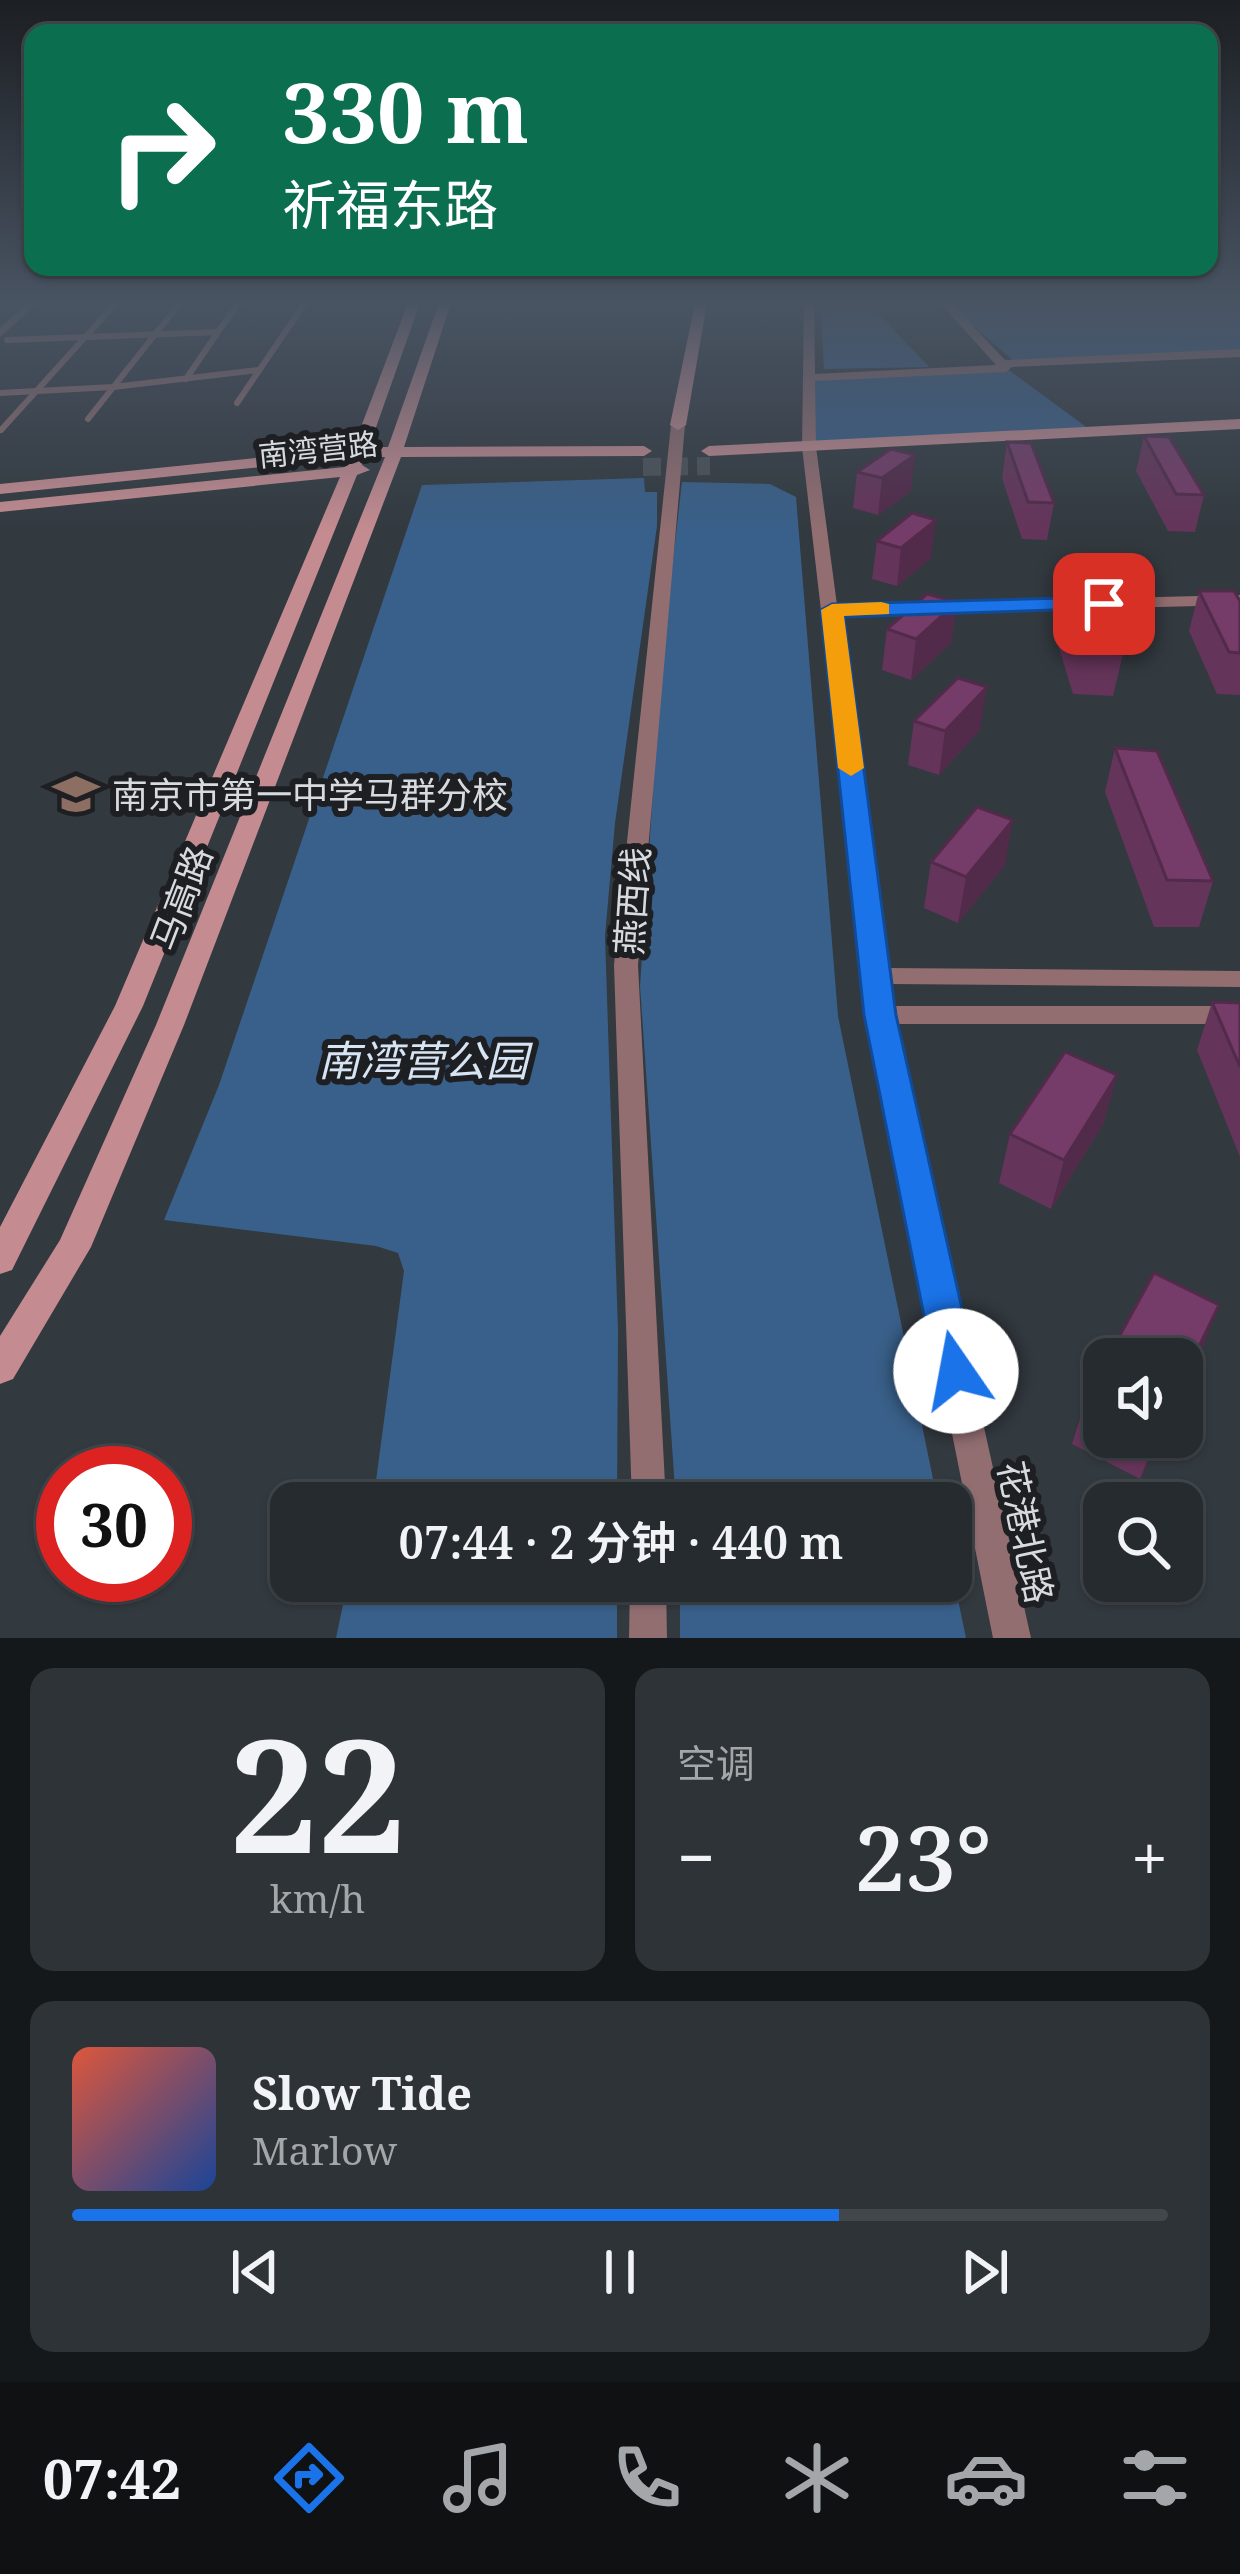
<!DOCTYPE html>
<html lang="zh">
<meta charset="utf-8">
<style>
body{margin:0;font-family:"Noto Serif","Noto Sans SC",serif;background:#2e3337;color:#f1f3f6;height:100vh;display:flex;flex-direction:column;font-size:45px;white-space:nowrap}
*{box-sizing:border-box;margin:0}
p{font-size:39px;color:#a4a7aa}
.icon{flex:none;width:66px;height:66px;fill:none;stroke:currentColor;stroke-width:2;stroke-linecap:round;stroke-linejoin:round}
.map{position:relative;height:1638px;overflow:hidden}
.details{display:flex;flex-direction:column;gap:30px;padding:30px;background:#15181a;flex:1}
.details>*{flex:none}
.guide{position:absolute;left:24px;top:24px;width:1194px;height:252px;border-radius:24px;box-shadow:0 3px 9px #0004,0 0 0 3px #42474b;background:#0b6e4f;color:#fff;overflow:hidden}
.buttons{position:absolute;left:1083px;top:1338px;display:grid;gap:24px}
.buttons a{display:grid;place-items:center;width:120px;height:120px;border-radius:24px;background:#262b2f;box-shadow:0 3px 9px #0004,0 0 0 3px #42474b;font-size:60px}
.speed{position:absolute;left:36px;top:1446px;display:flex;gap:24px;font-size:60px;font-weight:700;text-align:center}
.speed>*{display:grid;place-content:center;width:156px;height:156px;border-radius:50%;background:#262b2f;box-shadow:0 3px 9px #0004,0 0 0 3px #42474b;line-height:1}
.speed .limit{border:18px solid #d22;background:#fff;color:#111}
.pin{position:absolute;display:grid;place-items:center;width:102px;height:102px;color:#fff;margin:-51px;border-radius:24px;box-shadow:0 6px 18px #0006}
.me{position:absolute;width:132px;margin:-66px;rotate:348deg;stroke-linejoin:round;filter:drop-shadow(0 0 9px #0008)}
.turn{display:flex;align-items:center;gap:42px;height:252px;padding:0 60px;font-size:54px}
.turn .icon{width:156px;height:156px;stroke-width:2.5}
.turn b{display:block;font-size:84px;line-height:102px}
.big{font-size:90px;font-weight:600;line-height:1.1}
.details .tile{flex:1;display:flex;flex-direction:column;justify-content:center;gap:18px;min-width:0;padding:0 42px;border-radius:24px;background:#2e3337}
.details .dial{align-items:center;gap:0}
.dial b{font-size:156px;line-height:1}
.song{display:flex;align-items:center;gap:36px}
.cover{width:144px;height:144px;border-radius:18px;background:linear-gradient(135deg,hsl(10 70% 55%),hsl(220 70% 35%))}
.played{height:12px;border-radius:6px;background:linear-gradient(90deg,#1a73e8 70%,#42474b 70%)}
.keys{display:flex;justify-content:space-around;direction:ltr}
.heat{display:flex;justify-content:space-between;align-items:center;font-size:66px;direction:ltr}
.details .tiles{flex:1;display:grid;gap:30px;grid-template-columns:1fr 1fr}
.tile:last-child{grid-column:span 2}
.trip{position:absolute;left:270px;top:1482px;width:702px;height:120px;border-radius:24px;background:#262b2f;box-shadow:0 3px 9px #0004,0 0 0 3px #42474b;font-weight:600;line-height:120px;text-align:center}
.tabs{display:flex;height:192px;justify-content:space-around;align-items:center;background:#0f1113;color:#a4a7aa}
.tabs .icon{width:84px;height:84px}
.tabs .selected{color:#1a73e8}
.tabs b{font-size:54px;color:#f1f3f6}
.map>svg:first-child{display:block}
</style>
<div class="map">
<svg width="1240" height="1638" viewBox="0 0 1240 1638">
<rect width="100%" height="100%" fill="#32393f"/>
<!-- green -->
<g fill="#39608a">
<polygon points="946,303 1240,303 1240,352 1013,360"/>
<polygon points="875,310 929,367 824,369 821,313"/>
<polygon points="1006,368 1093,432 809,447 807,378"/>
<polygon points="644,478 645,492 657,492 657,526 615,823 605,936 618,1331 617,1503 373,1503 404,1271 398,1253 376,1246 164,1220 219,1085 422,485"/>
<polygon points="682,482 770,484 796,497 838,1016 938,1503 676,1503 640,986 662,655"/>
<polygon points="951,1566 966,1638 680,1638 680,1581 951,1581"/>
<polygon points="348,1581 617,1581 617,1638 336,1638"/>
</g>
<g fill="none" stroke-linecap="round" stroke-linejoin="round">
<!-- secondary-tunnel -->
<polyline stroke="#4b5157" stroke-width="18" stroke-dasharray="18 9" stroke-linecap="butt" points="643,467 710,466"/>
<!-- lane -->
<g stroke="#926e71" stroke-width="6">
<polyline points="218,332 239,303"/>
<polyline points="7,340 218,332 186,379"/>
<polyline points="0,393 113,387 259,370"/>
<polyline points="237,403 305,303"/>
<polyline points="88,419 180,303"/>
<polyline points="1,430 116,303"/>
</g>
<!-- street -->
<g fill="#926e71" fill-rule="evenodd">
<polygon points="27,303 38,303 0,337 0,328"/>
<polygon points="804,303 814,303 815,374 996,365 940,303 951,303 1005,360 1240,349 1240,357 1012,367 1006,372 815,381 816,447 837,605 1240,595 1240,605 838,615 886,968 1240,971 1240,987 888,984 891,1006 1240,1006 1240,1024 894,1024 1031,1638 993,1638 868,1015 802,447"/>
<polygon points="678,421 685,425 638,965 666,1503 632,1503 614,965 671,425"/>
<polygon points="630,1581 666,1581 667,1638 629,1638"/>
</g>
<!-- secondary -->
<g fill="#c48c91" fill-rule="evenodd">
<polygon points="408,303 420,303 369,447 388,447 439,303 451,303 404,447 644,446 652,451 644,456 401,457 184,1025 91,1247 13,1379 0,1384 0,1336 60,1240 156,1025 385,457 365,457 362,465 370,470 357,475 143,1006 12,1270 0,1274 0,1227 115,1006 340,477 0,512 0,502 345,467 349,458 0,494 0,484 353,448"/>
<polygon points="695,303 707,303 686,425 678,430 670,425"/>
<polygon points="1240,419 1240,429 709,456 701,451 709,446"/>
</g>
</g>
<!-- wall -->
<g fill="#65345a">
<polygon points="1144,436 1204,495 1195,532 1168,531 1136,471"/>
<polygon points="1007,442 1054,503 1047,540 1022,539 1002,478"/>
<polygon points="891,449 911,491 878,515 853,508 857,472"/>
<polygon points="877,541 931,558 897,586 872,579"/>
<polygon points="1061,591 1123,654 1113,696 1073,694 1054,631"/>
<polygon points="1199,591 1240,601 1240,695 1217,694 1189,631"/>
<polygon points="957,602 951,643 911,680 882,670 887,629"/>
<polygon points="914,721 980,730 939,775 908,765"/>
<polygon points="1115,748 1213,881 1199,927 1154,927 1105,792"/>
<polygon points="931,862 1005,865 958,923 924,908"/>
<polygon points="1212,1002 1240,1003 1240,1157 1197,1050"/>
<polygon points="1117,1075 1103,1124 1051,1209 999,1183 1010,1134"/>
<polygon points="1104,1365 1104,1437 1160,1437 1140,1479 1072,1444 1088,1394"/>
</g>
<!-- shaded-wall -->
<g fill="#522a4a">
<polygon points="915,455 911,491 878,515 882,478"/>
<polygon points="936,520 931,558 897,586 901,548"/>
<polygon points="957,602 951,643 911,680 916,639"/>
<polygon points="987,687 980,730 939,775 945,731"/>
<polygon points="1013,820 1005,865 958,923 966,877"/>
<polygon points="1117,1075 1103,1124 1051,1209 1064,1160"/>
<polygon points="1219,1305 1200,1355 1182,1392 1182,1382"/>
<polygon points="1156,1437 1160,1437 1140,1479"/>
</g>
<!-- building -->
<g fill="#753c69" stroke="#522a4a" stroke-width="3">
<polygon points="1144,436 1169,437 1204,495 1176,494"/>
<polygon points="1007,442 1031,443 1054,503 1028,502"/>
<polygon points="891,449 915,455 882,478 857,472"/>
<polygon points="912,513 936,520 901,548 877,541"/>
<polygon points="1061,591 1099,592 1123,654 1082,652"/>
<polygon points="1199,591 1234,591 1240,601 1240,653 1229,652"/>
<polygon points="927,594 957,602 916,639 887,629"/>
<polygon points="958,678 987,687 945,731 914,721"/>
<polygon points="1115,748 1157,751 1213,881 1167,880"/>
<polygon points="977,807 1013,820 966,877 931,862"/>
<polygon points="1212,1002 1240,1003 1240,1067"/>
<polygon points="1065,1052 1117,1075 1064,1160 1010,1134"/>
<polygon points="1154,1273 1219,1305 1182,1382 1182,1359 1107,1359"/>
<polygon points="1104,1365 1104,1402 1088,1394"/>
</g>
<!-- sky -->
<linearGradient id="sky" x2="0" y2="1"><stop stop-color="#1c1f23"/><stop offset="0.57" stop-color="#495463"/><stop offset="1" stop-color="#495463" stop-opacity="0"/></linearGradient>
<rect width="1240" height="532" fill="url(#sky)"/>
<!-- route -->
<polygon fill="#1a73e8" stroke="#114b97" stroke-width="3" points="1104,597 1115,604 1112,608 844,617 896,1015 976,1371 970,1384 956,1389 941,1384 935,1371 864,1015 821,610 832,604"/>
<!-- slow -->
<polygon fill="#f59e0b" points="881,602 889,604 889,614 844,616 864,768 851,776 838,768 821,610 832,604"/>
<!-- icons -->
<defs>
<g id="school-bare" transform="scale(3.6)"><path d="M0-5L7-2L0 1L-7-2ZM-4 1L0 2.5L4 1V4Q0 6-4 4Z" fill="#8d6e63" stroke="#1d1f23" stroke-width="2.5" paint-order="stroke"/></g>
</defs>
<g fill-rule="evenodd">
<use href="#school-bare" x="76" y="794"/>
</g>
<g text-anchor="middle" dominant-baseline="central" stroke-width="12" stroke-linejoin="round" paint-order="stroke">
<!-- far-street labels -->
<g font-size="30" fill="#d7dbdf" stroke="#1d1f23">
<text transform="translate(318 449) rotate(-6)">南湾营路</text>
</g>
<!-- poi labels -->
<g font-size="36" fill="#d7dbdf" stroke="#1d1f23" text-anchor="start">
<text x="112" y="794">南京市第一中学马群分校</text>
</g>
<!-- street labels -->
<g font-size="36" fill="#d7dbdf" stroke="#1d1f23">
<text transform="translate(181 898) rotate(-69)">马高路</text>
<text transform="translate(632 901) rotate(-86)">燕西线</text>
<text transform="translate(1026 1532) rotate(78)">花港北路</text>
</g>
<!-- near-park labels -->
<g font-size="42" font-style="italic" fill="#d6e4f4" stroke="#1d1f23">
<text x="423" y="1059">南湾营公园</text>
</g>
</g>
</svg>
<div class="buttons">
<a><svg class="icon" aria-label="sound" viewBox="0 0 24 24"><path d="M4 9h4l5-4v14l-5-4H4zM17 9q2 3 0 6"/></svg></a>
<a><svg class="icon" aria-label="search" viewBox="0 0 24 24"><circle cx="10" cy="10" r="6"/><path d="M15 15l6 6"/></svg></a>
</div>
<div class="speed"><div class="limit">30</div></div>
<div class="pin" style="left:1104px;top:604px;background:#d93025"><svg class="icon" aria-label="arrive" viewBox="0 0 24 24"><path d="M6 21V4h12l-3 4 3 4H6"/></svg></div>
<svg class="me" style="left:956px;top:1371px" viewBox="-20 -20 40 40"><circle r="19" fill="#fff"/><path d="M0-13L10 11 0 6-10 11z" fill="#1a73e8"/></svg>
<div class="trip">07:44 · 2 分钟 · 440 m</div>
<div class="guide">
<div class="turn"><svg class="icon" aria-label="right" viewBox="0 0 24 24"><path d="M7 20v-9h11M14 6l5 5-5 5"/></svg><div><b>330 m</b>祈福东路</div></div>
</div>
</div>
<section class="details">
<div class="tiles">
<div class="tile dial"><b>22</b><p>km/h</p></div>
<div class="tile"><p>空调</p>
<div class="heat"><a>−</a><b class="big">23°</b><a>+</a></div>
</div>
<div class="tile">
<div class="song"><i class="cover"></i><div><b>Slow Tide</b><p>Marlow</p></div></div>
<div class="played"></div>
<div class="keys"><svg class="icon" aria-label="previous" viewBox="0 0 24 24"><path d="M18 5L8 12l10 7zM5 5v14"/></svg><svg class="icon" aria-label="pause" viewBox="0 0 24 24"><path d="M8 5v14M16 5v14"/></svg><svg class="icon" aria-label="next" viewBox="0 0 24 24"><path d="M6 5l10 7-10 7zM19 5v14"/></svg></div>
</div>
</div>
</section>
<nav class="tabs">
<b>07:42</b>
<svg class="icon selected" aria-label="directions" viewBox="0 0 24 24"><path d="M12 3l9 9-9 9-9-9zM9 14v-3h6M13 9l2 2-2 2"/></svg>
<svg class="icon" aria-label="music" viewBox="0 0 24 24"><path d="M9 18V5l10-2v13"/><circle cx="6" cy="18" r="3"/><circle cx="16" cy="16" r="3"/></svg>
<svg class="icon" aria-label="phone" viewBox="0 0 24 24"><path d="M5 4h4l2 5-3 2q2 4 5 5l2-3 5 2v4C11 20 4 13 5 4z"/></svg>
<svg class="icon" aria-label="climate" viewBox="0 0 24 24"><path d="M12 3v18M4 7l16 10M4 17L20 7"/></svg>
<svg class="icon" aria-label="car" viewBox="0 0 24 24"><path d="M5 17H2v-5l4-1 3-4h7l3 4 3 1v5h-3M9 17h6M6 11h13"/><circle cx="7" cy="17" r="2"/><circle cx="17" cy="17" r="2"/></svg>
<svg class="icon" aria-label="filters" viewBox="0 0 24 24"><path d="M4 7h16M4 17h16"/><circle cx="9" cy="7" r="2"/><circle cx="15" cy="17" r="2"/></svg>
</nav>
